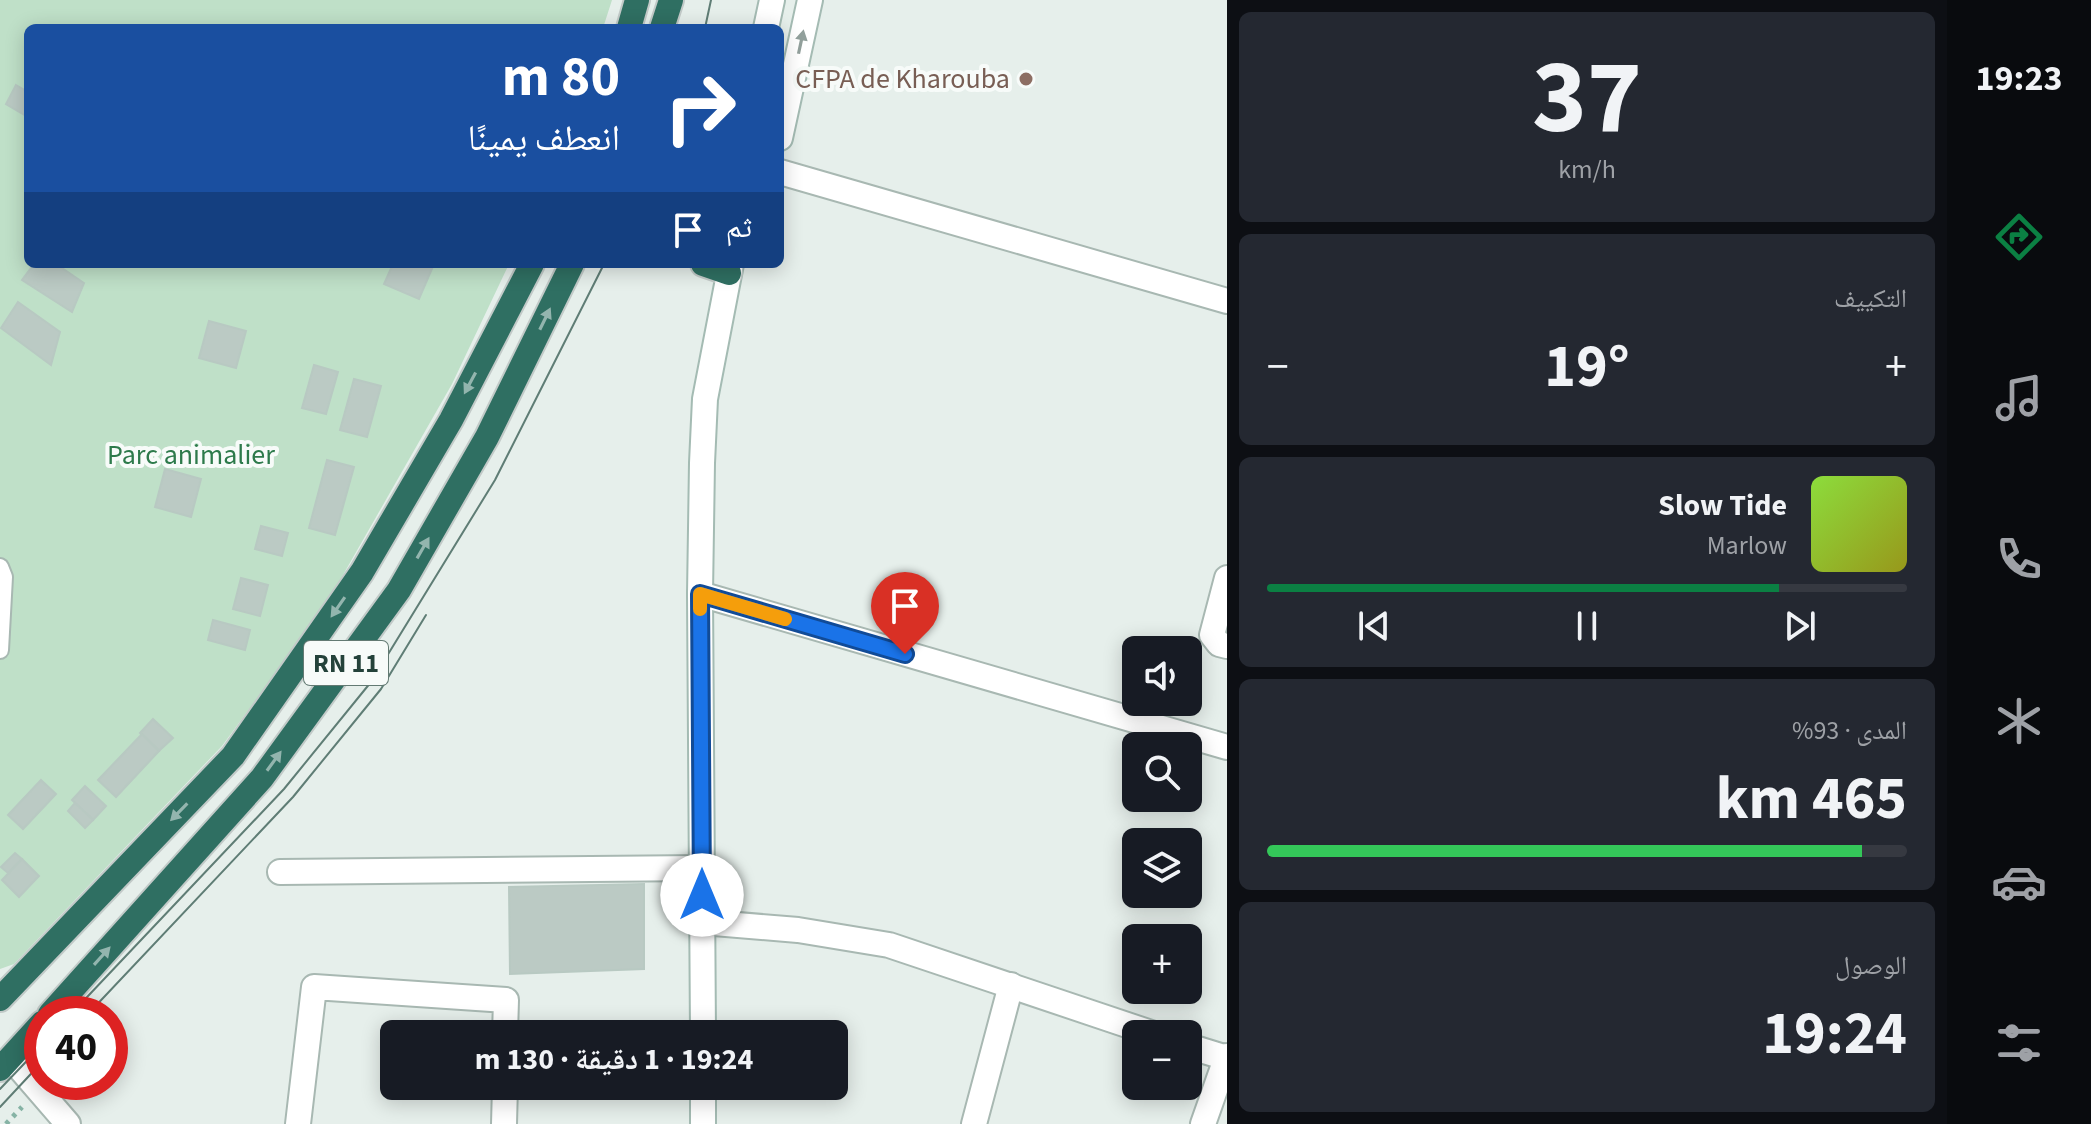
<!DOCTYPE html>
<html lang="ar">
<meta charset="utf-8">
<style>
body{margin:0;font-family:"Source Sans 3","Noto Naskh Arabic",sans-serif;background:#242831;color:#f1f3f6;direction:rtl;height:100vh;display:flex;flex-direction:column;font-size:30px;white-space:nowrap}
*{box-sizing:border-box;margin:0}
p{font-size:26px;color:#9ea1a6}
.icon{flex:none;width:44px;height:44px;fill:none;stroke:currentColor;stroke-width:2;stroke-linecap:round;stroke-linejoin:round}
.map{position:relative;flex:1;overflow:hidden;direction:ltr}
.drawer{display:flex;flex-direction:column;gap:12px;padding:12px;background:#0d0f14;width:720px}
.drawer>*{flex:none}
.hud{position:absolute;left:24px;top:24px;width:760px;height:244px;border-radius:12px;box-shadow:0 4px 20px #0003;direction:rtl;background:#1a4fa0;color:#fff;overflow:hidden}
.controls{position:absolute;left:1122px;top:636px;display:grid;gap:16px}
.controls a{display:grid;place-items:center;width:80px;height:80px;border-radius:12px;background:#171b24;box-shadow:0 4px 20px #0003;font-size:40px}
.speed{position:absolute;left:24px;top:996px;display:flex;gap:16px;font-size:40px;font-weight:700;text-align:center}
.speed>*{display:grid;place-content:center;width:104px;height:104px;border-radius:50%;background:#171b24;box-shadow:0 4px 20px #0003;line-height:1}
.speed .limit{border:12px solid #d22;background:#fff;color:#111}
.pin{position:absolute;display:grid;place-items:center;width:68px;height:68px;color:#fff;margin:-82px -34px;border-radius:50% 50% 50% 0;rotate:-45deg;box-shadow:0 0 8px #0007}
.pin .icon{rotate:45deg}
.me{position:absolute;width:88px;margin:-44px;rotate:0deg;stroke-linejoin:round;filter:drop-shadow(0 0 6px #0008)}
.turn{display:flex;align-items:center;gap:28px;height:168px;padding:0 32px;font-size:36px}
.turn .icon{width:104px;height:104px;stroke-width:2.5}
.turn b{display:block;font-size:56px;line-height:68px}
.then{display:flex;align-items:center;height:76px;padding:0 32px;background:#0003;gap:16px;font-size:30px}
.big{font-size:60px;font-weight:700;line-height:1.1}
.drawer .card{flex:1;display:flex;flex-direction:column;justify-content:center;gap:12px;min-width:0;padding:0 28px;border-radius:12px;background:#242831}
.drawer .dial{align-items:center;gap:0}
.dial b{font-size:104px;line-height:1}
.song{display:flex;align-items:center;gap:24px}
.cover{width:96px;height:96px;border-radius:12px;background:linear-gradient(135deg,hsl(90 70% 55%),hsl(60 70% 35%))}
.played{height:8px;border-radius:4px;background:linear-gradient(90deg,#0b8043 80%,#363941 80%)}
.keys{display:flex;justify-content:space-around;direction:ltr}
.heat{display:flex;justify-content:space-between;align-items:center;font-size:44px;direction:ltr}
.charge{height:12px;border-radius:6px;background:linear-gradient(90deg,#34c759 93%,#363941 0)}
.trip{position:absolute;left:380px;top:1020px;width:468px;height:80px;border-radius:12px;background:#171b24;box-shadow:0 4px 20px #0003;font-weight:700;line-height:80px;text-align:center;direction:rtl}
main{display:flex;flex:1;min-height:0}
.dock{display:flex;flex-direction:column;width:144px;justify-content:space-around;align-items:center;background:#090b0e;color:#9ea1a6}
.dock .icon{width:56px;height:56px}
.dock .on{color:#0b8043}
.dock b{font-size:36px;color:#f1f3f6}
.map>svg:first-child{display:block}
</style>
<main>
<nav class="dock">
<b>19:23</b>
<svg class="icon on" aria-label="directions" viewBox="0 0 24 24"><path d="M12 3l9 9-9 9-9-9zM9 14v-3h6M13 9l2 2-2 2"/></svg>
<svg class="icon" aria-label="music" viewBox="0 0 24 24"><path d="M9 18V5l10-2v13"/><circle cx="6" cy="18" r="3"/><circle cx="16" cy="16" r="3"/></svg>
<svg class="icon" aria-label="phone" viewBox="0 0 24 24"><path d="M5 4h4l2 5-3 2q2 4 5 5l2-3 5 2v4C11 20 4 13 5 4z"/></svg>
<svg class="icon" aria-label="climate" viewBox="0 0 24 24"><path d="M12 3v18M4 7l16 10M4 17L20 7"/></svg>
<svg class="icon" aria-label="car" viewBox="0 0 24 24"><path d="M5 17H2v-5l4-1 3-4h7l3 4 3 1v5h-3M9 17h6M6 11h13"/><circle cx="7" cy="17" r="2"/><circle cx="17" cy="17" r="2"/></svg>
<svg class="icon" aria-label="filters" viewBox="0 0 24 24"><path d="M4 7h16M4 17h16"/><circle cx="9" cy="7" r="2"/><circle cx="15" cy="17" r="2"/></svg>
</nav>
<section class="drawer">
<div class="card dial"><b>37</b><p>km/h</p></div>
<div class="card"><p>التكييف</p>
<div class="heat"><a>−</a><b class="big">19°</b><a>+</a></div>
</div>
<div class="card">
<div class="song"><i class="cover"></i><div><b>Slow Tide</b><p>Marlow</p></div></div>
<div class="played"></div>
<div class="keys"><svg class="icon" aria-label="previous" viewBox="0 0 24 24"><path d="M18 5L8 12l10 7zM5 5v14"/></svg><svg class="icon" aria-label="pause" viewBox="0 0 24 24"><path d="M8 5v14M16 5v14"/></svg><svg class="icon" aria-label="next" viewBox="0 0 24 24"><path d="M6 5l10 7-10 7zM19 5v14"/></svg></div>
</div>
<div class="card"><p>المدى · 93%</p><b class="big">465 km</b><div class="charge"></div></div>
<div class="card"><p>الوصول</p><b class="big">19:24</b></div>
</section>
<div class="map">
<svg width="1227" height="1124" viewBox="0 0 1227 1124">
<rect width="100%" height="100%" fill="#e6efeb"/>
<!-- green -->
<polygon fill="#bfe0c8" points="0,0 612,0 603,28 28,28 28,264 509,264 452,384 327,603 222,746 14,964 0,969"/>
<!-- building -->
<g fill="#bbcac4" stroke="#b8c9c2" stroke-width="2">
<polygon points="16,85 28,92 28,117 6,104"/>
<polygon points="34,264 56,264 84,283 72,312 22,280"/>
<polygon points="393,264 434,264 419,299 384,284"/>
<polygon points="18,302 60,332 51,365 1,328"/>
<polygon points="209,321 246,331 236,368 199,358"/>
<polygon points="314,365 338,372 326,414 302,408"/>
<polygon points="354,379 381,386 367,437 340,430"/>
<polygon points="327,460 354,467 335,535 309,528"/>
<polygon points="165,469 201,479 191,517 155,507"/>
<polygon points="261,526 288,533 282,556 255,549"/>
<polygon points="241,578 268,585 260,616 233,609"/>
<polygon points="213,620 250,630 245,650 208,640"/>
<polygon points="153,719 173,738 159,751 140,733"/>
<polygon points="142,734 159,751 116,797 98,780"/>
<polygon points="41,780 56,794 23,829 8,815"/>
<polygon points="85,786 106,806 93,820 72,800"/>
<polygon points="75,803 93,820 85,828 68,811"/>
<polygon points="15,853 22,859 8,873 1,867"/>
<polygon points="22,859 39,876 19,897 2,880"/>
<polygon points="644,884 644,969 510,974 509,887"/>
</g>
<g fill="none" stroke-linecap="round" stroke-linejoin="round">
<!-- lane casing -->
<g stroke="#a8b8b2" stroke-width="20">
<polyline id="lane" points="0,567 4,577 0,650"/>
</g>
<!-- street casing -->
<g stroke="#a8b8b2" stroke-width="28">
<g id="street">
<polyline points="780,172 1227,301"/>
<polyline points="1227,578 1212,635 1219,644 1227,646"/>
<polyline points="700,594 1227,747"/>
<polyline points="280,872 701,868"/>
<polyline points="702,922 798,930 889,945 1154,1034"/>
<polyline points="1188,1046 1227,1058"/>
<polyline points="11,1058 68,1124"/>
<polyline points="298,1124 314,987 506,1000 505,1034"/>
<polyline points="504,1124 505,1086"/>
<polyline points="974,1124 1011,985"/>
<polyline points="1203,1124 1227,1056"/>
</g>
</g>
<!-- secondary casing -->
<g stroke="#a4bbb3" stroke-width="28">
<g id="secondary">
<polyline points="766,28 772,0"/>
<polyline points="780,138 810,0"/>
<polyline points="703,1034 700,594 702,463 705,399 731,264"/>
<polyline points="703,1086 703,1124"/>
</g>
</g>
<!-- highway casing -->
<g stroke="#c2cac8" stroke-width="28">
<g id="highway">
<polyline points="629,28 637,0"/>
<polyline points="662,28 671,0"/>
<polyline points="703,264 729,273"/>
<polyline points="0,999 233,756 362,572 451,420 532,264"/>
<polyline points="50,1014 262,778 399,590 487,437 572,264"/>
<polyline points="0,1069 42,1023"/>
</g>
</g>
<!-- path -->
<polyline stroke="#86b3a5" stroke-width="5" stroke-dasharray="4 6" stroke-linecap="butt" points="6,1124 22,1107"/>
<!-- lane -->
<use href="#lane" stroke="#fff" stroke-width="16"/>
<!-- street -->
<use href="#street" stroke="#fff" stroke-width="24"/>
<!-- secondary -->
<use href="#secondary" stroke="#fff" stroke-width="24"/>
<!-- highway -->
<use href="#highway" stroke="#2f6f62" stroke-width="24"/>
<!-- tram -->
<g stroke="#5f7d75" stroke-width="2">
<polyline points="705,28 711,0"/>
<polyline points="71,1014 284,789 371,682 495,480 604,264"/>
<polyline points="88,1014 293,797 381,689 426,615"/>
<polyline points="0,1089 42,1045"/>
<polyline points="0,1107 42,1062"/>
</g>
</g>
<!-- one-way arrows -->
<defs><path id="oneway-solid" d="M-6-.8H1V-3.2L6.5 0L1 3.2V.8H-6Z" transform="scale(2)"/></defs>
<use fill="#92a09c" href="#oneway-solid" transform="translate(801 42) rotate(-78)"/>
<g fill="#93b5ae">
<use href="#oneway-solid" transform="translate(545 319) rotate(-64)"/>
<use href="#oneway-solid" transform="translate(470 383) rotate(118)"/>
<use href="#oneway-solid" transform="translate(423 548) rotate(-60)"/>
<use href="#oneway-solid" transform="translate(338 607) rotate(125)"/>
<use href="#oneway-solid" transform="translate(274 761) rotate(-54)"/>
<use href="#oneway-solid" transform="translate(179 812) rotate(134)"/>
<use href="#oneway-solid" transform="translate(102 956) rotate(-48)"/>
</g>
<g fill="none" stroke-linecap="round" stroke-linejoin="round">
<!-- route casing -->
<g stroke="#114b97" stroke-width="20">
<polyline id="route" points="702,895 700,594 905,654"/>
</g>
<!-- route -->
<use href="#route" stroke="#1a73e8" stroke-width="14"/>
<!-- slow -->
<polyline stroke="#f59e0b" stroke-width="14" points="700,609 700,594 785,619"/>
</g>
<!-- markers -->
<circle fill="#8d6e63" stroke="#f7fbf9" stroke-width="3" cx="1026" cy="79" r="8"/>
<g text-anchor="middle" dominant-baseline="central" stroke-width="8" stroke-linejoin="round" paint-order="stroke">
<!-- shield labels -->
<rect fill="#f7fbf9" stroke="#637a73" stroke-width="2" x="304" y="641" width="84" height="44" rx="6"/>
<g font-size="26" font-weight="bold" fill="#24423a">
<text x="346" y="663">RN 11</text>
</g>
<!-- education labels -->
<g font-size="28" fill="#785e54" stroke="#f7fbf9" text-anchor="end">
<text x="1010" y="79">CFPA de Kharouba</text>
</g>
<!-- park labels -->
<g font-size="28" fill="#2d7a4b" stroke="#f7fbf9">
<text x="191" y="455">Parc animalier</text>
</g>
</g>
</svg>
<div class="controls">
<a><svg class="icon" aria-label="sound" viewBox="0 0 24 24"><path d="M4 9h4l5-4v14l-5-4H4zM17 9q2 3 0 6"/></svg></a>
<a><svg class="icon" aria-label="search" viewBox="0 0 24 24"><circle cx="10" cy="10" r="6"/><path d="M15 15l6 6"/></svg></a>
<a><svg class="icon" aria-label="layers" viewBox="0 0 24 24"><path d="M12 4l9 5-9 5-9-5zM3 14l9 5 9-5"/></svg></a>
<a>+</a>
<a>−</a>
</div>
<div class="speed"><div class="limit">40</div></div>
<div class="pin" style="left:905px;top:654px;background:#d93025"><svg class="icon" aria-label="arrive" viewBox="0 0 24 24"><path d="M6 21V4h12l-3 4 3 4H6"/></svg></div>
<svg class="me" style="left:702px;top:895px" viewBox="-20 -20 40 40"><circle r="19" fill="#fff"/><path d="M0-13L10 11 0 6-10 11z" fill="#1a73e8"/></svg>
<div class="trip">19:24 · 1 دقيقة · 130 m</div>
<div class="hud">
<div class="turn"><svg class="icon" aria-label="right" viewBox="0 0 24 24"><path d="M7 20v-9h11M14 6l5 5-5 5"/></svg><div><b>80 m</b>انعطف يمينًا</div></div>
<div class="then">ثم<svg class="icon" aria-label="arrive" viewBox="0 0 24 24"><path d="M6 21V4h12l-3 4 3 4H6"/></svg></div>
</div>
</div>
</main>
